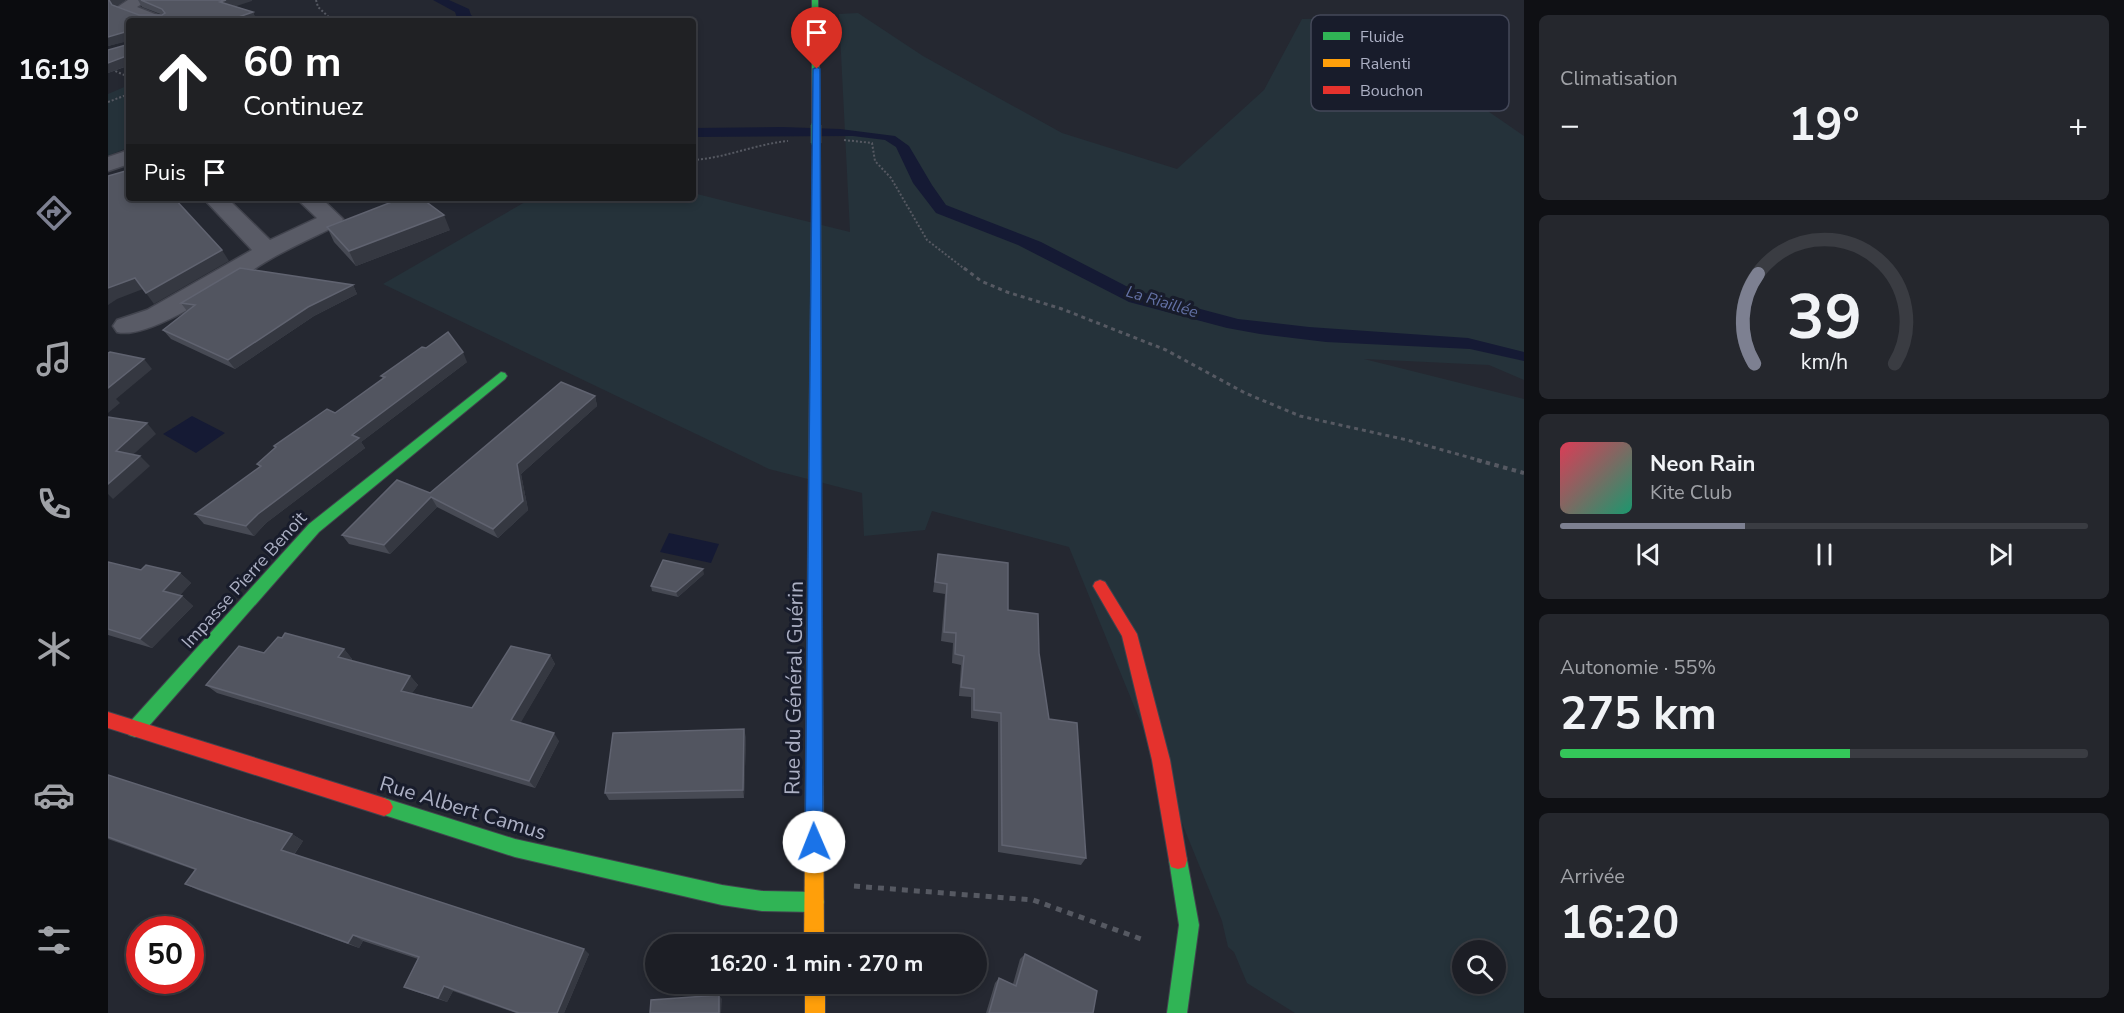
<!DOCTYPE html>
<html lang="fr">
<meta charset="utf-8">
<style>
body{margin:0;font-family:"Nunito Sans",sans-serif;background:#25272d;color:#f1f3f6;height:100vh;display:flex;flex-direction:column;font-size:22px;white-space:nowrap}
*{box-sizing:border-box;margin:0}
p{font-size:20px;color:#a0a2a7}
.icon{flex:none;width:33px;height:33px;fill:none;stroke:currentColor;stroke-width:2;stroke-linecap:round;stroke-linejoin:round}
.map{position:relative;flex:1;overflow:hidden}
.sheet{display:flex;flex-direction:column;gap:15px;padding:15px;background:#0f1014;width:600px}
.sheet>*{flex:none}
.guide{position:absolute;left:18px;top:18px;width:570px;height:183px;border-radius:6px;box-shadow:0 3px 9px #0003,0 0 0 2px #3a3c42;background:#202124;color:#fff;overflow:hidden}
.buttons{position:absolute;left:1344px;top:940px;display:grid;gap:12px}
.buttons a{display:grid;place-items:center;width:54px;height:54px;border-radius:50%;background:#1c1e25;box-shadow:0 3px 9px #0003,0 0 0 2px #3a3c42;font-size:30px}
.speed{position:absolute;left:18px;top:916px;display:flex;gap:12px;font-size:30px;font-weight:700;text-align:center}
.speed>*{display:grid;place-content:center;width:78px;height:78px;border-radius:50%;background:#1c1e25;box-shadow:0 3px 9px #0003,0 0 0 2px #3a3c42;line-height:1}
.speed .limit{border:9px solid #d22;background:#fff;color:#111}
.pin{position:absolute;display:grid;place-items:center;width:51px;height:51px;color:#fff;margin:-62px -26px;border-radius:50% 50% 50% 0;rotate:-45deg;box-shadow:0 0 6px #0007}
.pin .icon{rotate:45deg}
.me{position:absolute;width:66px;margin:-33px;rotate:359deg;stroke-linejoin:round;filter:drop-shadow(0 0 4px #0008)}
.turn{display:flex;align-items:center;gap:21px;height:126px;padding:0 18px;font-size:27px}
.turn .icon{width:78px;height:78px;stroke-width:2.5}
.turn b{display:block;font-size:42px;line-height:51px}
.then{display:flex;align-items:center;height:57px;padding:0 18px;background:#0003;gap:12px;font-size:22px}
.big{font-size:45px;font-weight:700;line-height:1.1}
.sheet .card{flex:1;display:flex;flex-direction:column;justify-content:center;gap:9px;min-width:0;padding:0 21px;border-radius:9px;background:#25272d}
.sheet .dial{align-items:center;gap:0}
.dial svg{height:156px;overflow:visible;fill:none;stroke:#3a3c42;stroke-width:7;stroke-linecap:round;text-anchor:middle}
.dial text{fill:#f1f3f6;stroke:none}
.song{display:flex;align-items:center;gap:18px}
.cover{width:72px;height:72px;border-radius:9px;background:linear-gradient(135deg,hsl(350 70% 55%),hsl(160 70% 35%))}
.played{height:6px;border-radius:3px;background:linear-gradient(90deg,#7d8091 35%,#3a3c42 35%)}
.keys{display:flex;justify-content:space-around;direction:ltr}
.heat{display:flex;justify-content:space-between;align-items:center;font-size:33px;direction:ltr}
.charge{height:9px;border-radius:4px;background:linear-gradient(90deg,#34c759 55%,#3a3c42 0)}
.trip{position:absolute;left:537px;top:934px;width:342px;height:60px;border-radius:30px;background:#1c1e25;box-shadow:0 3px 9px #0003,0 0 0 2px #3a3c42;font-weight:700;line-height:60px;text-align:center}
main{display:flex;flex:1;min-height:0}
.menu{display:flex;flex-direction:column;width:108px;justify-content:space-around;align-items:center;background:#0b0c0f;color:#a0a2a7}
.menu .icon{width:42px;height:42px}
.menu .on{color:#7d8091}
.menu b{font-size:27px;color:#f1f3f6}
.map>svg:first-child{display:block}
</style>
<main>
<nav class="menu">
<b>16:19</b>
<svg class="icon on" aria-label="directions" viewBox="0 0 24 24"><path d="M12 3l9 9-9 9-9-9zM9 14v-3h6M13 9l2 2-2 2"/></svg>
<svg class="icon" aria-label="music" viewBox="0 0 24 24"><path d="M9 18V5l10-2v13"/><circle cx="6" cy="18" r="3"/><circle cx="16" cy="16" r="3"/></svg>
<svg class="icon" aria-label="phone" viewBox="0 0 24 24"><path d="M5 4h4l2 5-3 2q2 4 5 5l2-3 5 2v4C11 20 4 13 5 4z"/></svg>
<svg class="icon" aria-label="climate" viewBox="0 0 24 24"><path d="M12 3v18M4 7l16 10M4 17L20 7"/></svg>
<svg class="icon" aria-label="car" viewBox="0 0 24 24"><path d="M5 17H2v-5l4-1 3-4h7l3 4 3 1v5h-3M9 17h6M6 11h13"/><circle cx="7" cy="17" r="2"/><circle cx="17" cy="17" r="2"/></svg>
<svg class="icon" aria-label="filters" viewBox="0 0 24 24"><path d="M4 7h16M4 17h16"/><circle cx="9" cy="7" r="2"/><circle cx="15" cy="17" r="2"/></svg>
</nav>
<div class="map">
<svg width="1416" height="1013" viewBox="0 0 1416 1013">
<rect width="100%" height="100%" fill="#252831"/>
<!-- green -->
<g fill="#25323a" fill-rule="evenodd">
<path d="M750 13 815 56 954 133 1069 169 1156 90 1194 19 1245 18 1416 136V380L1381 365 1256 359 1416 399V1013H1187L1139 983 1126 952 1120 947 1114 921 961 547 824 511 817 530 756 536 754 493 661 469 275 284 424 198H585V193L742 232 731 14ZM1354 951H1388V984H1354Z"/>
<polygon points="21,85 21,147 0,156 0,94"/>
</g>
<!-- water -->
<g fill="#151a34">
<polygon points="325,0 341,0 361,9 363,15 373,21 354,21 349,18 347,12"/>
<polygon points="674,127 732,129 787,136 801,146 824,185 838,205 933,242 1018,286 1051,298 1130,319 1201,327 1360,338 1416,352 1416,361 1362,349 1218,342 1152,334 1119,328 1021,302 910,245 828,213 805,183 788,147 777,140 745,136 585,137 585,128"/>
<polygon points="84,416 117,433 88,453 55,434"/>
<polygon points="561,533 611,544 603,563 552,552"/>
</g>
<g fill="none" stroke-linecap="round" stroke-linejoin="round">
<!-- street casing -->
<g stroke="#42444e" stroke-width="3">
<g id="street">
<polygon points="20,0 40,0 29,7 57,18 59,21 36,21 10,11 8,8"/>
<polygon points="21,150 21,164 0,171 0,157"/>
<path d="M95 198H119L162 240 209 218 188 198H213L235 219 232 224C210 235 187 245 166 257 132 276 44 341 9 332L5 326 9 320 39 310 144 250Z"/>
</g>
</g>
<!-- fast casing -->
<g stroke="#42444e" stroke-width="2">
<g id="fast">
<polygon points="704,0 710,0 712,125 708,127 704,125"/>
<polygon points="393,372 397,373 399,376 397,379 211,532 33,735 27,737 21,735 19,729 21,723 201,524"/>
<polygon points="276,798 407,839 614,885 654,891 706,892 713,895 716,902 713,909 706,912 654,911 614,905 407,857 270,813 267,807 270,801"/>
<polygon points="1070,851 1077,853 1079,860 1091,925 1079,1013 1059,1013 1071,925 1061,860 1063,853"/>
</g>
</g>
<!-- slow casing -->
<g stroke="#42444e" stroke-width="2">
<g id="slow">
<polygon points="707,444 713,449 716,945 696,945 701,449"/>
<rect x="697" y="984" width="20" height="29"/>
</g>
</g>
<!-- jam casing -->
<g stroke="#42444e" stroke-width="2">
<g id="jam">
<polygon points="705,141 712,143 713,449 707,454 701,449"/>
<polygon points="992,580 997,582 1029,634 1062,760 1079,860 1077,867 1070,869 1063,867 1061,860 1044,760 1014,636 985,586 987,582"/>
<polygon points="0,712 276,798 282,801 285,807 282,813 276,816 0,728"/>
</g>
</g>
<!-- path-far3 -->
<g stroke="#565962" stroke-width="2" stroke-dasharray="2 2" stroke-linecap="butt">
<polyline points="208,0 210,7 225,21"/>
<polyline points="0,68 21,77"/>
<polyline points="0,102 21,94"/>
<polyline points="736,140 764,143 767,161 783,178 819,240 858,270"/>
<path d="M585 160C618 158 648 144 680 141"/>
</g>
<!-- path-far2 -->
<polyline stroke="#565962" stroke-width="3" stroke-dasharray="4 4" stroke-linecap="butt" points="856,268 873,281 899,292 954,309 1058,350 1137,393 1192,416 1299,440 1374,461"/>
<!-- path-far1 -->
<polyline stroke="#565962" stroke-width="4" stroke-dasharray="4.5 4.5" stroke-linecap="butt" points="1369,460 1416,473"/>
<!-- path -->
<polyline stroke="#565962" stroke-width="5" stroke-dasharray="6 6" stroke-linecap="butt" points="746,886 925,900 1036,940"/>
<!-- street -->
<use href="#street" fill="#595b66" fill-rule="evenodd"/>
<!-- fast -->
<use href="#fast" fill="#30b455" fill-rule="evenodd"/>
<!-- slow -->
<use href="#slow" fill="#ff9f0a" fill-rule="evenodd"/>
<!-- jam -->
<use href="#jam" fill="#e5322d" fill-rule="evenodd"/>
<!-- fast-bridge casing -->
<g stroke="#42444e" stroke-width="11" stroke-linecap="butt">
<polyline id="fast-bridge" points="708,125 708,143"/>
</g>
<!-- fast-bridge -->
<use href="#fast-bridge" stroke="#30b455" stroke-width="9"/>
</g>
<!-- wall -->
<g fill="#474a54">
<polygon points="0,0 17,0 8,6 31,15 55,15 34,7 30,0 144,0 127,6 145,12 148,20 0,73 0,50 18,45 18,41 0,46"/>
<polygon points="219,227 342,230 248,266 226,242"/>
<polygon points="245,285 249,294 206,316 127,369 63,339 55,330 79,311 73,303"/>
<polygon points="359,362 253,442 257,448 158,523 146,536 96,524 87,514 152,467 149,464 168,448 166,446 227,413 275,379 273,376"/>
<polygon points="487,396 489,406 413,474 420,510 390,538 329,507 282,554 241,544 234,535 322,493"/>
<polygon points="830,554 900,610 931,653 941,719 978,858 973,865 890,852 890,722 863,718 863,697 851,696 853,665 844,663 845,643 833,641 837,594 825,592"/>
<polygon points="0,562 33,570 72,573 83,583 72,595 74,596 85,606 44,648 0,635"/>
<polygon points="596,574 570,597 544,591 543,586"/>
<polygon points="236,649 244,659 243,661 302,676 310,685 304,693 364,708 442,655 447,664 412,723 451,741 427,788 109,693 98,685 156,653"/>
<polygon points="638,737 636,798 501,800 497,793"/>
<polygon points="0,775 184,834 195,841 186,855 481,954 456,1013 408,1013 345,991 339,1002 306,991 296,987 310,959 255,941 251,948 90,890 77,884 87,870 0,839"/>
<polygon points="917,954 985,1013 878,1013 887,983 891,978 905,984 912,959"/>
</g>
<!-- shaded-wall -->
<g fill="#353841">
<polygon points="1,0 17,0 6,8"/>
<polygon points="118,0 144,0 144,1 116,10 112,2"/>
<polygon points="145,12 148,20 145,21 119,21"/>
<polygon points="17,32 21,41 0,46 0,37"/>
<polygon points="21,55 21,65 0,73 0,63"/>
<polygon points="345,198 356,198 346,202"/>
<polygon points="336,215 342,230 248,266 241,251"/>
<polygon points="114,250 121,261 46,304 38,293"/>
<polygon points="27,278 35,289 9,299 0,305 0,288"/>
<polygon points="245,285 249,294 206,316 127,369 120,360 200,307"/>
<polygon points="355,352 359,362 253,442 257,448 158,523 146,536 138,526 150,514 244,435"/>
<polygon points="36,359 44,369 8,399 12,403 0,413 0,388"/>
<polygon points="487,396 489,406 413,474 420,510 390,538 385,529 409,464"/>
<polygon points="39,423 48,434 18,461 8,451"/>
<polygon points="32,456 42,466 5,499 0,494 0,484"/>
<polygon points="323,497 329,507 282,554 276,545"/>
<polygon points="595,569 596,574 570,597 568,592"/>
<polygon points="72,573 83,583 67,601 55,591"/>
<polygon points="74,596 85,606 44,648 32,639"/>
<polygon points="236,649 244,659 239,667 230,657"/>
<polygon points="442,655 447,664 409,729 403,720"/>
<polygon points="302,676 310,685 300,699 293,691"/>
<polygon points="636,729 638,737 636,798 635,790"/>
<polygon points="446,733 451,741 427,788 421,781"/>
<polygon points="184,834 195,841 184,857 173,850"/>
<polygon points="245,935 255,941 251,948 240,943"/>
<polygon points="476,949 481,954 456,1013 449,1013"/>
<polygon points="336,986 345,991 339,1002 330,998"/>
<polygon points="611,995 614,999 613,1013 611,1013"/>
</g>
<!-- building -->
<g fill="#525560" stroke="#606370" stroke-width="1.5">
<polygon points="0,0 1,0 4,5 31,15 54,15 57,13 54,9 33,0 118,0 112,2 145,12 119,21 21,21 21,55 0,63 0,50 18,45 17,32 0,37"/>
<polygon points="21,170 21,198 66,198 114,250 38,293 27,278 0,288 0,176"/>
<polygon points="294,198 313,198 336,215 241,251 219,227"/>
<polygon points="132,268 245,285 200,307 120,360 55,330 87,305 73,303"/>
<polygon points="340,332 355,352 244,435 251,438 150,514 138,526 87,514 153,466 149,464 168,447 166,446 219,409 227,413 277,377 273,376 314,347 318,348"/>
<polygon points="2,352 36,359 0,388 0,353"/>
<polygon points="453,382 487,396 409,464 415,501 385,529 323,497 276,545 234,535 289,480 322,493"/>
<polygon points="0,417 39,423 8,451 32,456 0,484"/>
<polygon points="830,554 900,563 900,610 930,614 931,653 941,719 969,723 978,858 894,845 893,713 866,710 866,689 853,687 856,656 847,654 848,633 836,632 839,584 827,582"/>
<polygon points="555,560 595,569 568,592 543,586"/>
<polygon points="0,562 33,570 38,565 72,573 55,591 74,596 32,639 0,629"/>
<polygon points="177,633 236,649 230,657 302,676 293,691 364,708 403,646 442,655 403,720 446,733 421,781 98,685 131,646 156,653 170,637 174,638"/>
<polygon points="636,729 635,790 497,793 505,733"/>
<polygon points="0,775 184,834 173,850 476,949 449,1013 411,1013 336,986 330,998 296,987 311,957 245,935 240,943 77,884 88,869 0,837"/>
<polygon points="917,954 989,991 985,1013 881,1013 891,978 908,986"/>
<polygon points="611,995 611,1013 542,1013 543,1000"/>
</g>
<!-- route -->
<polygon fill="#1a73e8" stroke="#114b97" stroke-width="1.5" points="709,67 712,69 715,842 713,848 706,851 700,848 697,842 705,69"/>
<g text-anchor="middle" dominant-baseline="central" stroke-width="6" stroke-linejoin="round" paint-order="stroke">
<!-- far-water labels -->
<g font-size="16" font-style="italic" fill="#6371a5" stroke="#181c2b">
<text transform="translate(1054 302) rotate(17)">La Riaillée</text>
</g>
<!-- street labels -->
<g font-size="18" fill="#acb0c4" stroke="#181c2b">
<text transform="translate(136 580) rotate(-48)">Impasse Pierre Benoit</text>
</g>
<!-- near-street labels -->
<g font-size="21" fill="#acb0c4" stroke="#181c2b">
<text transform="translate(686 688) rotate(-89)">Rue du Général Guérin</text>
<text transform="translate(355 808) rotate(17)">Rue Albert Camus</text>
</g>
</g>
<!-- legend -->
<rect x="1203" y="15" width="198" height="96" rx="9" fill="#181c2b" stroke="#444859" stroke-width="1.5"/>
<rect x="1215" y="32" width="27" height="8" fill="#30b455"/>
<rect x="1215" y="59" width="27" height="8" fill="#ff9f0a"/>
<rect x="1215" y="86" width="27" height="8" fill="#e5322d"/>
<g font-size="16" fill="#acb0c4">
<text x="1252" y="42">Fluide</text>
<text x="1252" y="69">Ralenti</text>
<text x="1252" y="96">Bouchon</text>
</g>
</svg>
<div class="buttons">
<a><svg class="icon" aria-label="search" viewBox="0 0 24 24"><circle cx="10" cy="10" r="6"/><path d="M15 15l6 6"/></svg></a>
</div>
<div class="speed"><div class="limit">50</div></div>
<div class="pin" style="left:709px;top:69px;background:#d93025"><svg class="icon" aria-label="arrive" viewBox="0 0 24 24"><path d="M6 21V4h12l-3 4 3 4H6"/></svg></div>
<svg class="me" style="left:706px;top:842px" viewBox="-20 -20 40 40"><circle r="19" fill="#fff"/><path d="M0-13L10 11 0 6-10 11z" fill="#1a73e8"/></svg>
<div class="trip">16:20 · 1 min · 270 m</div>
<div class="guide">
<div class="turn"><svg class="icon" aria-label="ahead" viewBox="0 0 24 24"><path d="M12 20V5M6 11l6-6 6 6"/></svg><div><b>60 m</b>Continuez</div></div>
<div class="then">Puis<svg class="icon" aria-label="arrive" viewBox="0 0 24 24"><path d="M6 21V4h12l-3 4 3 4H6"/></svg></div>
</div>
</div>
<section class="sheet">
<div class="card"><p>Climatisation</p>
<div class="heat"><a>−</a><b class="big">19°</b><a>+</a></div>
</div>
<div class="card dial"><svg viewBox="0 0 100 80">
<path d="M14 69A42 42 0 1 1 86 69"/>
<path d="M14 69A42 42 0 0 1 16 23" stroke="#7d8091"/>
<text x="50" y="56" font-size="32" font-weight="700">39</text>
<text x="50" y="72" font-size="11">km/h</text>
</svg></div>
<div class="card">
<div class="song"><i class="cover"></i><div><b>Neon Rain</b><p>Kite Club</p></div></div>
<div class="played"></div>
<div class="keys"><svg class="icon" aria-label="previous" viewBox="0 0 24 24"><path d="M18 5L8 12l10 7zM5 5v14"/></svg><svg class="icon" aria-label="pause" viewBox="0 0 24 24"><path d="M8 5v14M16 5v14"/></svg><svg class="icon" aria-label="next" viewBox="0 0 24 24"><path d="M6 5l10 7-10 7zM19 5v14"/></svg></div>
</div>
<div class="card"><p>Autonomie · 55%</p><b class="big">275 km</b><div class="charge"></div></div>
<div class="card"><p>Arrivée</p><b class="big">16:20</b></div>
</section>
</main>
